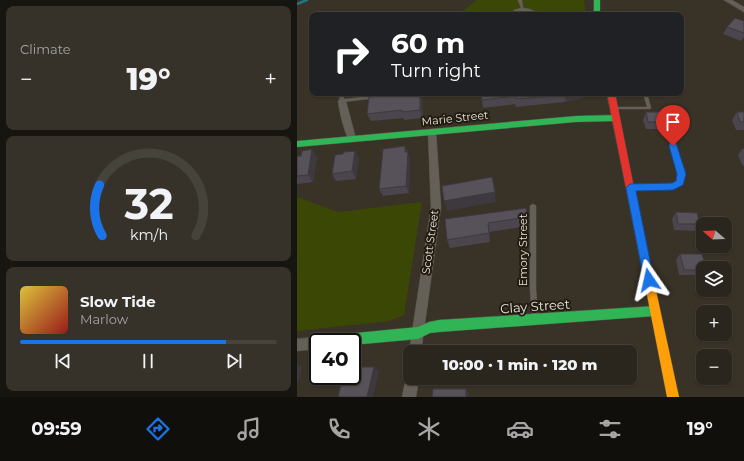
<!DOCTYPE html>
<meta charset="utf-8">
<style>
body{margin:0;font-family:Montserrat,sans-serif;background:#36322a;color:#f1f3f6;height:100vh;display:flex;flex-direction:column;font-size:15px;white-space:nowrap}
*{box-sizing:border-box;margin:0}
p{font-size:13px;color:#a5a5a4}
.icon{flex:none;width:22px;height:22px;fill:none;stroke:currentColor;stroke-width:2;stroke-linecap:round;stroke-linejoin:round}
.map{position:relative;flex:1;overflow:hidden}
.panel{display:flex;flex-direction:column;gap:6px;padding:6px;background:#171510;width:297px}
.panel>*{flex:none}
.banner{position:absolute;left:12px;top:12px;width:375px;height:84px;border-radius:8px;box-shadow:0 1px 3px #0004,0 0 0 1px #46433b;background:#202124;color:#fff;overflow:hidden}
.needle{width:26px;rotate:289deg}
.controls{position:absolute;left:399px;top:217px;display:grid;gap:8px}
.controls a{display:grid;place-items:center;width:36px;height:36px;border-radius:8px;background:#2a261d;box-shadow:0 1px 3px #0004,0 0 0 1px #46433b;font-size:20px}
.speed{position:absolute;left:12px;top:333px;display:flex;gap:8px;font-size:20px;font-weight:700;text-align:center}
.speed>*{display:grid;place-content:center;width:52px;height:52px;border-radius:50%;background:#2a261d;box-shadow:0 1px 3px #0004,0 0 0 1px #46433b;line-height:1}
.speed .limit{border:2px solid #111;border-radius:6px;background:#fff;color:#111}
.pin{position:absolute;display:grid;place-items:center;width:34px;height:34px;color:#fff;margin:-41px -17px;border-radius:50% 50% 50% 0;rotate:-45deg;box-shadow:0 0 4px #0007}
.pin .icon{rotate:45deg}
.me{position:absolute;width:44px;margin:-22px;rotate:349deg;stroke-linejoin:round;filter:drop-shadow(0 0 3px #0008)}
.turn{display:flex;align-items:center;gap:14px;height:84px;padding:0 16px;font-size:18px}
.turn .icon{width:52px;height:52px;stroke-width:2.5}
.turn b{display:block;font-size:28px;line-height:34px}
.big{font-size:30px;font-weight:800;line-height:1.1}
.panel .widget{flex:1;display:flex;flex-direction:column;justify-content:center;gap:6px;min-width:0;padding:0 14px;border-radius:8px;background:#36322a}
.panel .dial{align-items:center;gap:0}
.dial svg{height:104px;overflow:visible;fill:none;stroke:#46433b;stroke-width:7;stroke-linecap:round;text-anchor:middle}
.dial text{fill:#f1f3f6;stroke:none}
.song{display:flex;align-items:center;gap:12px}
.cover{width:48px;height:48px;border-radius:6px;background:linear-gradient(135deg,hsl(50 70% 55%),hsl(0 70% 35%))}
.played{height:4px;border-radius:2px;background:linear-gradient(90deg,#1a73e8 80%,#46433b 80%)}
.keys{display:flex;justify-content:space-around;direction:ltr}
.heat{display:flex;justify-content:space-between;align-items:center;font-size:22px;direction:ltr}
.trip{position:absolute;left:106px;top:345px;width:234px;height:40px;border-radius:8px;background:#2a261d;box-shadow:0 1px 3px #0004,0 0 0 1px #46433b;font-weight:800;line-height:40px;text-align:center}
.dock{display:flex;height:64px;justify-content:space-around;align-items:center;background:#110f0c;color:#a5a5a4}
.dock .icon{width:28px;height:28px}
.dock .active{color:#1a73e8}
.dock b{font-size:18px;color:#f1f3f6}
main{display:flex;flex:1;min-height:0}
.map>svg:first-child{display:block}
</style>
<main>
<section class="panel">
<div class="widget"><p>Climate</p>
<div class="heat"><a>−</a><b class="big">19°</b><a>+</a></div>
</div>
<div class="widget dial"><svg viewBox="0 0 100 80">
<path d="M14 69A42 42 0 1 1 86 69"/>
<path d="M14 69A42 42 0 0 1 12 30" stroke="#1a73e8"/>
<text x="50" y="56" font-size="32" font-weight="700">32</text>
<text x="50" y="72" font-size="11">km/h</text>
</svg></div>
<div class="widget">
<div class="song"><i class="cover"></i><div><b>Slow Tide</b><p>Marlow</p></div></div>
<div class="played"></div>
<div class="keys"><svg class="icon" aria-label="previous" viewBox="0 0 24 24"><path d="M18 5L8 12l10 7zM5 5v14"/></svg><svg class="icon" aria-label="pause" viewBox="0 0 24 24"><path d="M8 5v14M16 5v14"/></svg><svg class="icon" aria-label="next" viewBox="0 0 24 24"><path d="M6 5l10 7-10 7zM19 5v14"/></svg></div>
</div>
</section>
<div class="map">
<svg width="447" height="397" viewBox="0 0 447 397">
<rect width="100%" height="100%" fill="#383227"/>
<!-- green -->
<g fill="#3b4705">
<polygon points="180,0 287,0 289,15 160,15"/>
<polygon points="0,197 41,212 125,202 107,315 92,321 0,331"/>
</g>
<g fill="none" stroke-linecap="round" stroke-linejoin="round">
<!-- stream -->
<polyline stroke="#1f7786" stroke-width="2.5" points="0,4 10,0"/>
<!-- lane casing -->
<g stroke="#534e44" stroke-width="1">
<g id="lane">
<path d="M221 0H225L226 8 232 9 240 12 241 15H237V13C231 11 226 10 219 12L218 15H214L217 10 224 8Z"/>
<polygon points="42,93 46,93 47,99 104,93 118,93 116,94 45,102 43,101"/>
<polygon points="346,93 350,93 354,108 353,109 318,109 316,108 318,107 350,107"/>
<polygon points="372,131 374,133 386,174 385,184 376,188 334,190 332,189 332,187 334,186 376,184 381,182 382,174 370,133"/>
<polygon points="236,204 238,205 239,206 239,290 241,316 240,318 238,319 236,318 235,316 233,290 233,206 234,205"/>
</g>
</g>
<!-- street casing -->
<g stroke="#534e44" stroke-width="1">
<g id="street">
<polygon points="427,0 435,0 447,7 447,12"/>
<path d="M45 98 49 101 59 139 55 142C48 140 42 109 41 101Z"/>
<polygon points="135,129 139,132 144,207 124,352 113,352 113,355 112,352 134,207 131,132"/>
<polygon points="21,337 25,339 27,342 21,342 21,349 0,351 0,339"/>
<polygon points="113,372 113,378 122,378 119,397 105,397 110,373"/>
</g>
</g>
<!-- fast casing -->
<g stroke="#534e44" stroke-width="1">
<g id="fast">
<rect x="297" y="0" width="6" height="15"/>
<polygon points="319,115 323,118 319,121 279,122 0,147 0,141 279,116"/>
<polygon points="358,306 362,307 363,311 362,315 358,316 142,332 133,333 121,339 55,345 55,342 21,342 23,338 27,336 121,327 132,322 142,320"/>
</g>
</g>
<!-- slow casing -->
<g stroke="#534e44" stroke-width="1">
<polygon id="slow" points="334,189 337,190 338,193 382,397 370,397 330,193 331,190"/>
</g>
<!-- jam casing -->
<g stroke="#534e44" stroke-width="1">
<polygon id="jam" points="310,93 318,93 338,193 337,196 331,196 330,193"/>
</g>
<!-- lane -->
<use href="#lane" fill="#656057" fill-rule="evenodd"/>
<!-- street -->
<use href="#street" fill="#656057" fill-rule="evenodd"/>
<!-- fast -->
<use href="#fast" fill="#30b455" fill-rule="evenodd"/>
<!-- slow -->
<use href="#slow" fill="#ff9f0a" fill-rule="evenodd"/>
<!-- jam -->
<use href="#jam" fill="#e5322d" fill-rule="evenodd"/>
</g>
<!-- wall -->
<g fill="#4b464d">
<polygon points="447,21 447,37 444,41 426,34 430,27"/>
<polygon points="123,93 125,101 126,118 107,120 107,118 74,121 70,114"/>
<polygon points="184,93 287,93 286,98 268,102 219,107 218,104 186,108"/>
<polygon points="349,112 368,122 365,129 349,129 346,120"/>
<polygon points="440,112 447,112 447,130 439,130 435,120"/>
<polygon points="108,146 113,159 112,193 86,196 82,189"/>
<polygon points="445,149 447,149 447,166 445,165 441,155"/>
<polygon points="0,156 20,157 16,182 0,184"/>
<polygon points="62,158 59,179 39,181 35,174"/>
<polygon points="229,208 231,217 231,226 192,232 193,242 153,248 150,240"/>
<polygon points="379,212 403,224 399,231 377,230 375,219"/>
<polygon points="383,254 406,268 406,273 404,275 382,275 379,260"/>
</g>
<!-- shaded-wall -->
<g fill="#3d393f">
<polygon points="123,93 125,101 126,118 123,110"/>
<polygon points="276,93 287,93 286,98 268,102 269,95"/>
<polygon points="108,146 113,159 112,193 109,186"/>
<polygon points="15,149 20,157 16,182 11,175"/>
<polygon points="58,151 62,158 59,179 55,171"/>
<polygon points="198,192 199,202 150,211 147,201"/>
<polygon points="0,364 5,367 0,387"/>
<polygon points="77,367 82,371 76,397 70,397"/>
<polygon points="169,389 172,393 171,397 169,397"/>
</g>
<!-- building -->
<g fill="#57515a" stroke="#3d393f">
<polygon points="438,18 447,21 447,33 430,27"/>
<polygon points="123,93 123,110 105,112 105,110 70,114 72,97"/>
<polygon points="184,93 276,93 269,95 219,99 218,96 185,100"/>
<polygon points="349,112 366,112 368,122 351,122"/>
<polygon points="440,112 447,112 447,122 443,122"/>
<polygon points="108,146 108,152 111,152 109,186 82,189 86,149"/>
<polygon points="15,149 11,175 0,176 0,156 4,156 5,151"/>
<polygon points="58,151 55,171 35,174 38,155 46,154 47,152"/>
<polygon points="195,177 198,192 147,201 145,186"/>
<polygon points="229,208 231,217 191,223 192,233 150,240 148,219"/>
<polygon points="379,212 400,213 403,224 381,224"/>
<polygon points="383,254 405,254 409,268 406,268 406,270 387,270"/>
<polygon points="198,344 198,352 151,352 151,348"/>
<polygon points="55,367 77,367 70,397 41,397 46,376 55,376"/>
<polygon points="136,389 169,389 169,397 135,397"/>
</g>
<!-- route -->
<polygon fill="#1a73e8" stroke="#114b97" points="373,143 379,143 380,146 389,174 386,185 376,190 339,191 357,280 356,284 352,285 349,284 347,280 329,188 333,184 375,183 379,181 380,174 372,146"/>
<g text-anchor="middle" dominant-baseline="central" stroke-width="4" stroke-linejoin="round" paint-order="stroke">
<!-- street labels -->
<g font-size="11" fill="#eae3d6" stroke="#221c13">
<text transform="translate(158 118) rotate(-6)">Marie Street</text>
<text transform="translate(133 242) rotate(-82)">Scott Street</text>
<text transform="translate(226 250) rotate(-90)">Emory Street</text>
</g>
<!-- near-street labels -->
<g font-size="13" fill="#eae3d6" stroke="#221c13">
<text transform="translate(238 306) rotate(-4)">Clay Street</text>
</g>
</g>
</svg>
<div class="controls">
<a><svg class="needle" viewBox="-14 -14 28 28"><path d="M0-13l5 13h-10z" fill="#e53935"/><path d="M0 13l5-13h-10z" fill="#a5a5a4"/></svg></a>
<a><svg class="icon" aria-label="layers" viewBox="0 0 24 24"><path d="M12 4l9 5-9 5-9-5zM3 14l9 5 9-5"/></svg></a>
<a>+</a>
<a>−</a>
</div>
<div class="speed"><div class="limit">40</div></div>
<div class="pin" style="left:376px;top:146px;background:#d93025"><svg class="icon" aria-label="arrive" viewBox="0 0 24 24"><path d="M6 21V4h12l-3 4 3 4H6"/></svg></div>
<svg class="me" style="left:352px;top:280px" viewBox="-20 -20 40 40"><path d="M0-17L14 15 0 8-14 15z" fill="#1a73e8" stroke="#fff" stroke-width="4"/></svg>
<div class="trip">10:00 · 1 min · 120 m</div>
<div class="banner">
<div class="turn"><svg class="icon" aria-label="right" viewBox="0 0 24 24"><path d="M7 20v-9h11M14 6l5 5-5 5"/></svg><div><b>60 m</b>Turn right</div></div>
</div>
</div>
</main>
<nav class="dock">
<b>09:59</b>
<svg class="icon active" aria-label="directions" viewBox="0 0 24 24"><path d="M12 3l9 9-9 9-9-9zM9 14v-3h6M13 9l2 2-2 2"/></svg>
<svg class="icon" aria-label="music" viewBox="0 0 24 24"><path d="M9 18V5l10-2v13"/><circle cx="6" cy="18" r="3"/><circle cx="16" cy="16" r="3"/></svg>
<svg class="icon" aria-label="phone" viewBox="0 0 24 24"><path d="M5 4h4l2 5-3 2q2 4 5 5l2-3 5 2v4C11 20 4 13 5 4z"/></svg>
<svg class="icon" aria-label="climate" viewBox="0 0 24 24"><path d="M12 3v18M4 7l16 10M4 17L20 7"/></svg>
<svg class="icon" aria-label="car" viewBox="0 0 24 24"><path d="M5 17H2v-5l4-1 3-4h7l3 4 3 1v5h-3M9 17h6M6 11h13"/><circle cx="7" cy="17" r="2"/><circle cx="17" cy="17" r="2"/></svg>
<svg class="icon" aria-label="filters" viewBox="0 0 24 24"><path d="M4 7h16M4 17h16"/><circle cx="9" cy="7" r="2"/><circle cx="15" cy="17" r="2"/></svg>
<b>19°</b>
</nav>
